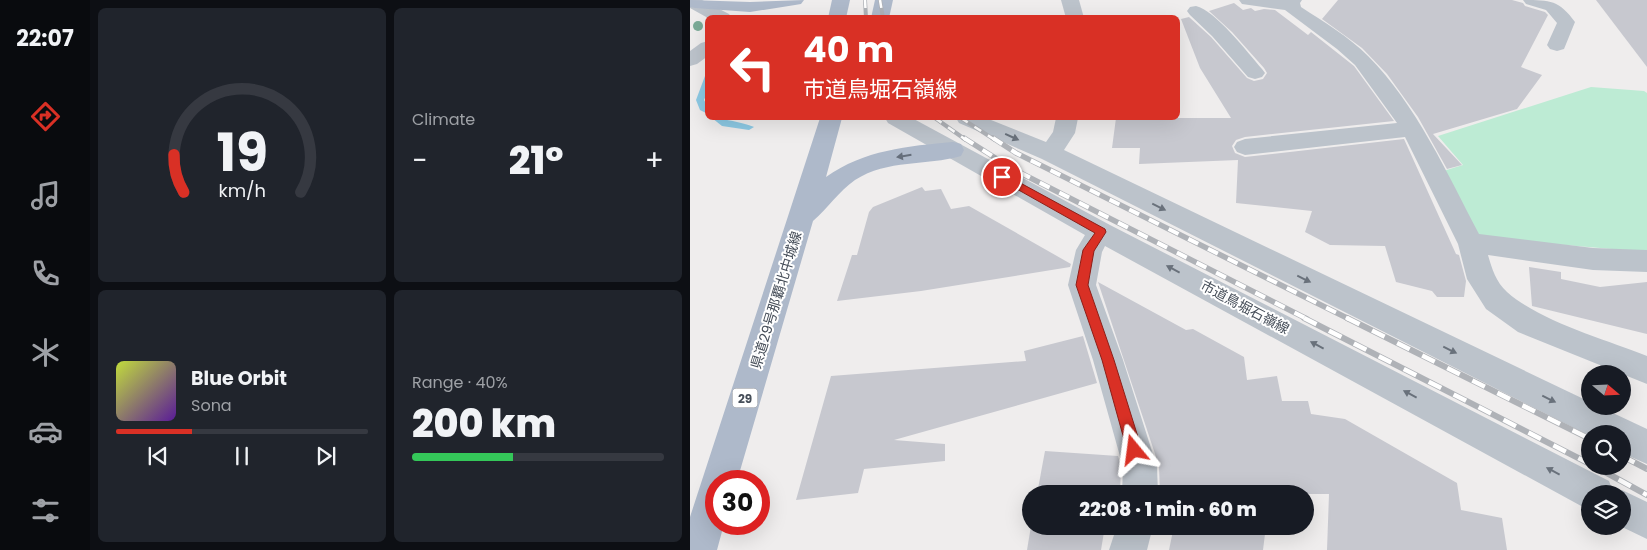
<!DOCTYPE html>
<meta charset="utf-8">
<style>
body{margin:0;font-family:Poppins,"Noto Sans JP",sans-serif;background:#20242c;color:#f1f3f6;height:100vh;display:flex;flex-direction:column;font-size:19px;white-space:nowrap}
*{box-sizing:border-box;margin:0}
p{font-size:16px;color:#9ea1a6}
.icon{flex:none;width:28px;height:28px;fill:none;stroke:currentColor;stroke-width:2;stroke-linecap:round;stroke-linejoin:round}
.map{position:relative;flex:1;overflow:hidden}
.sheet{display:flex;flex-direction:column;gap:8px;padding:8px;background:#0d0f14;width:600px}
.sheet>*{flex:none}
.banner{position:absolute;left:15px;top:15px;width:475px;height:105px;border-radius:8px;box-shadow:0 5px 20px #0002;background:#d93025;color:#fff;overflow:hidden}
.needle{width:32px;rotate:109deg}
.controls{position:absolute;left:891px;top:365px;display:grid;gap:10px}
.controls a{display:grid;place-items:center;width:50px;height:50px;border-radius:50%;background:#171b24;box-shadow:0 5px 20px #0002;font-size:25px}
.speed{position:absolute;left:15px;top:470px;display:flex;gap:10px;font-size:25px;font-weight:700;text-align:center}
.speed>*{display:grid;place-content:center;width:65px;height:65px;border-radius:50%;background:#171b24;box-shadow:0 5px 20px #0002;line-height:1}
.speed .limit{border:8px solid #d22;background:#fff;color:#111}
.pin{position:absolute;display:grid;place-items:center;width:42px;height:42px;color:#fff;margin:-21px;border:2px solid #fff;border-radius:50%;box-shadow:0 1px 5px #0007}
.me{position:absolute;width:55px;margin:-28px;rotate:344deg;stroke-linejoin:round;filter:drop-shadow(0 0 4px #0008)}
.turn{display:flex;align-items:center;gap:18px;height:105px;padding:0 15px;font-size:22px}
.turn .icon{width:65px;height:65px;stroke-width:2.5}
.turn b{display:block;font-size:35px;line-height:42px}
.big{font-size:38px;font-weight:800;line-height:1.1}
.sheet .card{flex:1;display:flex;flex-direction:column;justify-content:center;gap:8px;min-width:0;padding:0 18px;border-radius:8px;background:#20242c}
.sheet .dial{align-items:center;gap:0}
.dial svg{height:130px;overflow:visible;fill:none;stroke:#363941;stroke-width:7;stroke-linecap:round;text-anchor:middle}
.dial text{fill:#f1f3f6;stroke:none}
.song{display:flex;align-items:center;gap:15px}
.cover{width:60px;height:60px;border-radius:8px;background:linear-gradient(135deg,hsl(70 70% 55%),hsl(270 70% 35%))}
.played{height:5px;border-radius:2px;background:linear-gradient(90deg,#d93025 30%,#363941 30%)}
.keys{display:flex;justify-content:space-around;direction:ltr}
.heat{display:flex;justify-content:space-between;align-items:center;font-size:28px;direction:ltr}
.charge{height:8px;border-radius:4px;background:linear-gradient(90deg,#34c759 40%,#363941 0)}
.sheet .tiles{flex:1;display:grid;gap:8px;grid-template-columns:repeat(2,1fr)}
.trip{position:absolute;left:332px;top:485px;width:292px;height:50px;border-radius:25px;background:#171b24;box-shadow:0 5px 20px #0002;font-weight:800;line-height:50px;text-align:center}
main{display:flex;flex:1;min-height:0}
.tabs{display:flex;flex-direction:column;width:90px;justify-content:space-around;align-items:center;background:#090b0e;color:#9ea1a6}
.tabs .icon{width:35px;height:35px}
.tabs .current{color:#d93025}
.tabs b{font-size:22px;color:#f1f3f6}
.map>svg:first-child{display:block}
</style>
<main>
<nav class="tabs">
<b>22:07</b>
<svg class="icon current" aria-label="directions" viewBox="0 0 24 24"><path d="M12 3l9 9-9 9-9-9zM9 14v-3h6M13 9l2 2-2 2"/></svg>
<svg class="icon" aria-label="music" viewBox="0 0 24 24"><path d="M9 18V5l10-2v13"/><circle cx="6" cy="18" r="3"/><circle cx="16" cy="16" r="3"/></svg>
<svg class="icon" aria-label="phone" viewBox="0 0 24 24"><path d="M5 4h4l2 5-3 2q2 4 5 5l2-3 5 2v4C11 20 4 13 5 4z"/></svg>
<svg class="icon" aria-label="climate" viewBox="0 0 24 24"><path d="M12 3v18M4 7l16 10M4 17L20 7"/></svg>
<svg class="icon" aria-label="car" viewBox="0 0 24 24"><path d="M5 17H2v-5l4-1 3-4h7l3 4 3 1v5h-3M9 17h6M6 11h13"/><circle cx="7" cy="17" r="2"/><circle cx="17" cy="17" r="2"/></svg>
<svg class="icon" aria-label="filters" viewBox="0 0 24 24"><path d="M4 7h16M4 17h16"/><circle cx="9" cy="7" r="2"/><circle cx="15" cy="17" r="2"/></svg>
</nav>
<section class="sheet">
<div class="tiles">
<div class="card dial"><svg viewBox="0 0 100 80">
<path d="M14 69A42 42 0 1 1 86 69"/>
<path d="M14 69A42 42 0 0 1 8 46" stroke="#d93025"/>
<text x="50" y="56" font-size="32" font-weight="700">19</text>
<text x="50" y="72" font-size="11">km/h</text>
</svg></div>
<div class="card"><p>Climate</p>
<div class="heat"><a>−</a><b class="big">21°</b><a>+</a></div>
</div>
<div class="card">
<div class="song"><i class="cover"></i><div><b>Blue Orbit</b><p>Sona</p></div></div>
<div class="played"></div>
<div class="keys"><svg class="icon" aria-label="previous" viewBox="0 0 24 24"><path d="M18 5L8 12l10 7zM5 5v14"/></svg><svg class="icon" aria-label="pause" viewBox="0 0 24 24"><path d="M8 5v14M16 5v14"/></svg><svg class="icon" aria-label="next" viewBox="0 0 24 24"><path d="M6 5l10 7-10 7zM19 5v14"/></svg></div>
</div>
<div class="card"><p>Range · 40%</p><b class="big">200 km</b><div class="charge"></div></div>
</div>
</section>
<div class="map">
<svg width="957" height="550" viewBox="0 0 957 550">
<rect width="100%" height="100%" fill="#efeded"/>
<!-- green -->
<polygon fill="#bdebd4" points="901,87 954,91 957,93 957,252 781,237 750,172 773,165 748,136"/>
<g fill="none" stroke-linecap="round" stroke-linejoin="round">
<!-- stream -->
<g fill="#8dcae5" fill-rule="evenodd">
<polygon points="15,76 18,76 18,91 14,100 18,107 18,114 10,110 6,100"/>
<path d="M22 118C27 117 59 124 64 127L59 130 32 126Z"/>
</g>
</g>
<!-- building -->
<g fill="#c7c8cf">
<polygon points="648,0 822,0 833,3 835,6 855,12 858,15 831,67 852,75 827,109 743,134 772,165 757,169 728,117 697,74 672,48 632,19"/>
<polygon points="906,0 957,0 957,67"/>
<polygon points="544,3 553,10 561,8 565,11 574,9 585,10 618,35 621,32 664,66 704,121 555,137 546,140 542,146 545,153 555,157 714,139 766,254 769,255 776,281 774,297 747,297 742,291 706,282 695,246 640,245 615,232 622,211 546,203 548,160 449,164 450,148 422,148 426,118 541,118 510,68 491,19 499,17 521,37 557,78 564,81 573,79 577,73 574,68 542,32 519,11"/>
<polygon points="232,187 235,191 251,189 261,209 279,206 381,264 380,267 231,291 147,301 162,255 167,255 179,212 183,207"/>
<polygon points="839,267 871,272 871,279 910,287 957,282 957,334 842,306"/>
<polygon points="408,282 496,330 503,329 554,357 557,380 587,376 592,401 618,401 621,414 655,419 767,483 771,510 812,518 817,550 637,550 639,494 470,494 469,466"/>
<polygon points="393,336 407,383 204,440 255,444 255,461 174,469 168,493 106,500 141,376 336,361 334,351"/>
<polygon points="355,451 428,456 431,467 430,494 347,494"/>
<polygon points="341,526 415,526 411,550 337,550"/>
<polygon points="484,526 576,526 573,550 479,550"/>
</g>
<g fill="none" stroke-linecap="round" stroke-linejoin="round">
<!-- minor -->
<g fill="#bcc3cb" fill-rule="evenodd">
<polygon points="0,0 12,0 39,14 42,18 18,18 0,8"/>
<polygon points="371,0 389,0 394,18 376,18"/>
<path d="M549 0H612L610 3 611 7C634 22 659 37 678 56 726 104 758 175 789 234L903 248 957 250V272L903 270 798 255C802 269 806 282 817 292 851 322 914 339 957 356V384L828 332 796 309 777 279 768 244 715 137 555 155 547 152 544 147 547 142 555 139 707 123 665 65 647 49 595 10 552 4Z"/>
<path d="M833 0C860 0 869 0 885 22L874 49 867 51 860 49 857 45 867 23 856 10 836 4Z"/>
<path d="M506 6C525 10 558 53 572 69L575 73 572 77 565 79 558 77 522 36 500 15 497 11 500 7Z"/>
<polygon points="18,41 18,56 7,64 0,66 0,51 11,43"/>
<polygon points="195,118 222,118 420,225 919,481 924,494 932,490 957,502 957,539 930,526 932,526 932,494 900,494 900,509 893,507 415,246 412,252 406,285 433,360 467,467 468,494 432,494 433,467 403,360 378,285 386,250 395,235 198,123"/>
<polygon points="266,118 296,118 356,142 363,132 366,118 388,118 385,133 374,150 900,402 900,406 908,406 957,429 957,464 932,453 932,434 900,434 900,436 352,159 269,123"/>
<polygon points="427,526 463,526 457,550 419,550"/>
</g>
<!-- major -->
<g fill="#aeb9ca" fill-rule="evenodd">
<polygon points="0,0 60,2 114,0 111,4 105,5 60,12 5,8 0,7"/>
<polygon points="142,0 160,0 156,18 138,18"/>
<polygon points="185,0 203,0 199,18 181,18"/>
<path d="M130 118H152L136 177C174 150 218 146 263 142L271 144 274 150 271 156C236 166 198 159 165 180 149 191 138 208 123 221L47 481H26V524H34L27 550H0V517Z"/>
</g>
<!-- rail-far2 casing -->
<g stroke="#afb2b7" stroke-width="4">
<g id="rail-far2">
<polyline points="175,0 176,18"/>
<polyline points="190,0 193,18"/>
<polyline points="245,118 276,140"/>
<polyline points="271,118 305,140"/>
</g>
</g>
<!-- rail-far1 casing -->
<g stroke="#afb2b7" stroke-width="5.5">
<g id="rail-far1">
<polyline points="274,138 321,168 617,319"/>
<polyline points="303,138 326,153 659,319"/>
</g>
</g>
<!-- rail casing -->
<g stroke="#afb2b7" stroke-width="6">
<g id="rail">
<polyline points="614,318 900,464"/>
<polyline points="657,318 900,439"/>
<polyline points="932,456 957,469"/>
<polyline points="904,466 957,495"/>
</g>
</g>
<!-- rail-far2 -->
<use href="#rail-far2" stroke="#fff" stroke-width="2.5" stroke-dasharray="8" stroke-linecap="butt"/>
<!-- rail-far1 -->
<use href="#rail-far1" stroke="#fff" stroke-width="4" stroke-dasharray="11" stroke-linecap="butt"/>
<!-- rail -->
<use href="#rail" stroke="#fff" stroke-width="4.5" stroke-dasharray="14" stroke-linecap="butt"/>
</g>
<!-- trees -->
<circle fill="#7bab97" cx="8" cy="26" r="5"/>
<!-- one-way arrows -->
<defs><path id="oneway-solid" d="M-6-.8H1V-3.2L6.5 0L1 3.2V.8H-6Z" transform="scale(1.25)"/></defs>
<g fill="#69717b">
<use href="#oneway-solid" transform="translate(322 137) rotate(24)"/>
<use href="#oneway-solid" transform="translate(469 207) rotate(26)"/>
<use href="#oneway-solid" transform="translate(483 269) rotate(-152)"/>
<use href="#oneway-solid" transform="translate(614 279) rotate(26)"/>
<use href="#oneway-solid" transform="translate(627 345) rotate(-152)"/>
<use href="#oneway-solid" transform="translate(760 350) rotate(26)"/>
<use href="#oneway-solid" transform="translate(720 394) rotate(-152)"/>
<use href="#oneway-solid" transform="translate(859 399) rotate(26)"/>
<use href="#oneway-solid" transform="translate(863 471) rotate(-152)"/>
</g>
<use fill="#656e7b" href="#oneway-solid" transform="translate(214 156) rotate(171)"/>
<!-- route -->
<polygon fill="#d93025" stroke="#8d1f18" points="312,173 415,229 416,232 404,251 398,285 424,360 452,450 449,454 444,457 440,454 437,450 412,360 386,285 393,250 405,233 309,179 309,174"/>
<g text-anchor="middle" dominant-baseline="central" stroke-width="4" stroke-linejoin="round" paint-order="stroke">
<!-- shield labels -->
<rect fill="#fff" stroke="#7e838b" stroke-width="1" x="42.5" y="388.5" width="25" height="19" rx="4"/>
<g font-size="12" font-weight="bold" fill="#464e59">
<text x="55" y="398">29</text>
</g>
<!-- street labels -->
<g font-size="14" fill="#464e59" stroke="#fff">
<text transform="translate(86 300) rotate(-73)">県道29号那覇北中城線</text>
<text transform="translate(555 307) rotate(28)">市道鳥堀石嶺線</text>
</g>
</g>
</svg>
<div class="controls">
<a><svg class="needle" viewBox="-14 -14 28 28"><path d="M0-13l5 13h-10z" fill="#e53935"/><path d="M0 13l5-13h-10z" fill="#9ea1a6"/></svg></a>
<a><svg class="icon" aria-label="search" viewBox="0 0 24 24"><circle cx="10" cy="10" r="6"/><path d="M15 15l6 6"/></svg></a>
<a><svg class="icon" aria-label="layers" viewBox="0 0 24 24"><path d="M12 4l9 5-9 5-9-5zM3 14l9 5 9-5"/></svg></a>
</div>
<div class="speed"><div class="limit">30</div></div>
<div class="pin" style="left:312px;top:177px;background:#d93025"><svg class="icon" aria-label="arrive" viewBox="0 0 24 24"><path d="M6 21V4h12l-3 4 3 4H6"/></svg></div>
<svg class="me" style="left:444px;top:450px" viewBox="-20 -20 40 40"><path d="M0-17L14 15 0 8-14 15z" fill="#d93025" stroke="#fff" stroke-width="4"/></svg>
<div class="trip">22:08 · 1 min · 60 m</div>
<div class="banner">
<div class="turn"><svg class="icon" aria-label="left" viewBox="0 0 24 24"><path d="M17 20v-9H6M10 6l-5 5 5 5"/></svg><div><b>40 m</b>市道鳥堀石嶺線</div></div>
</div>
</div>
</main>
